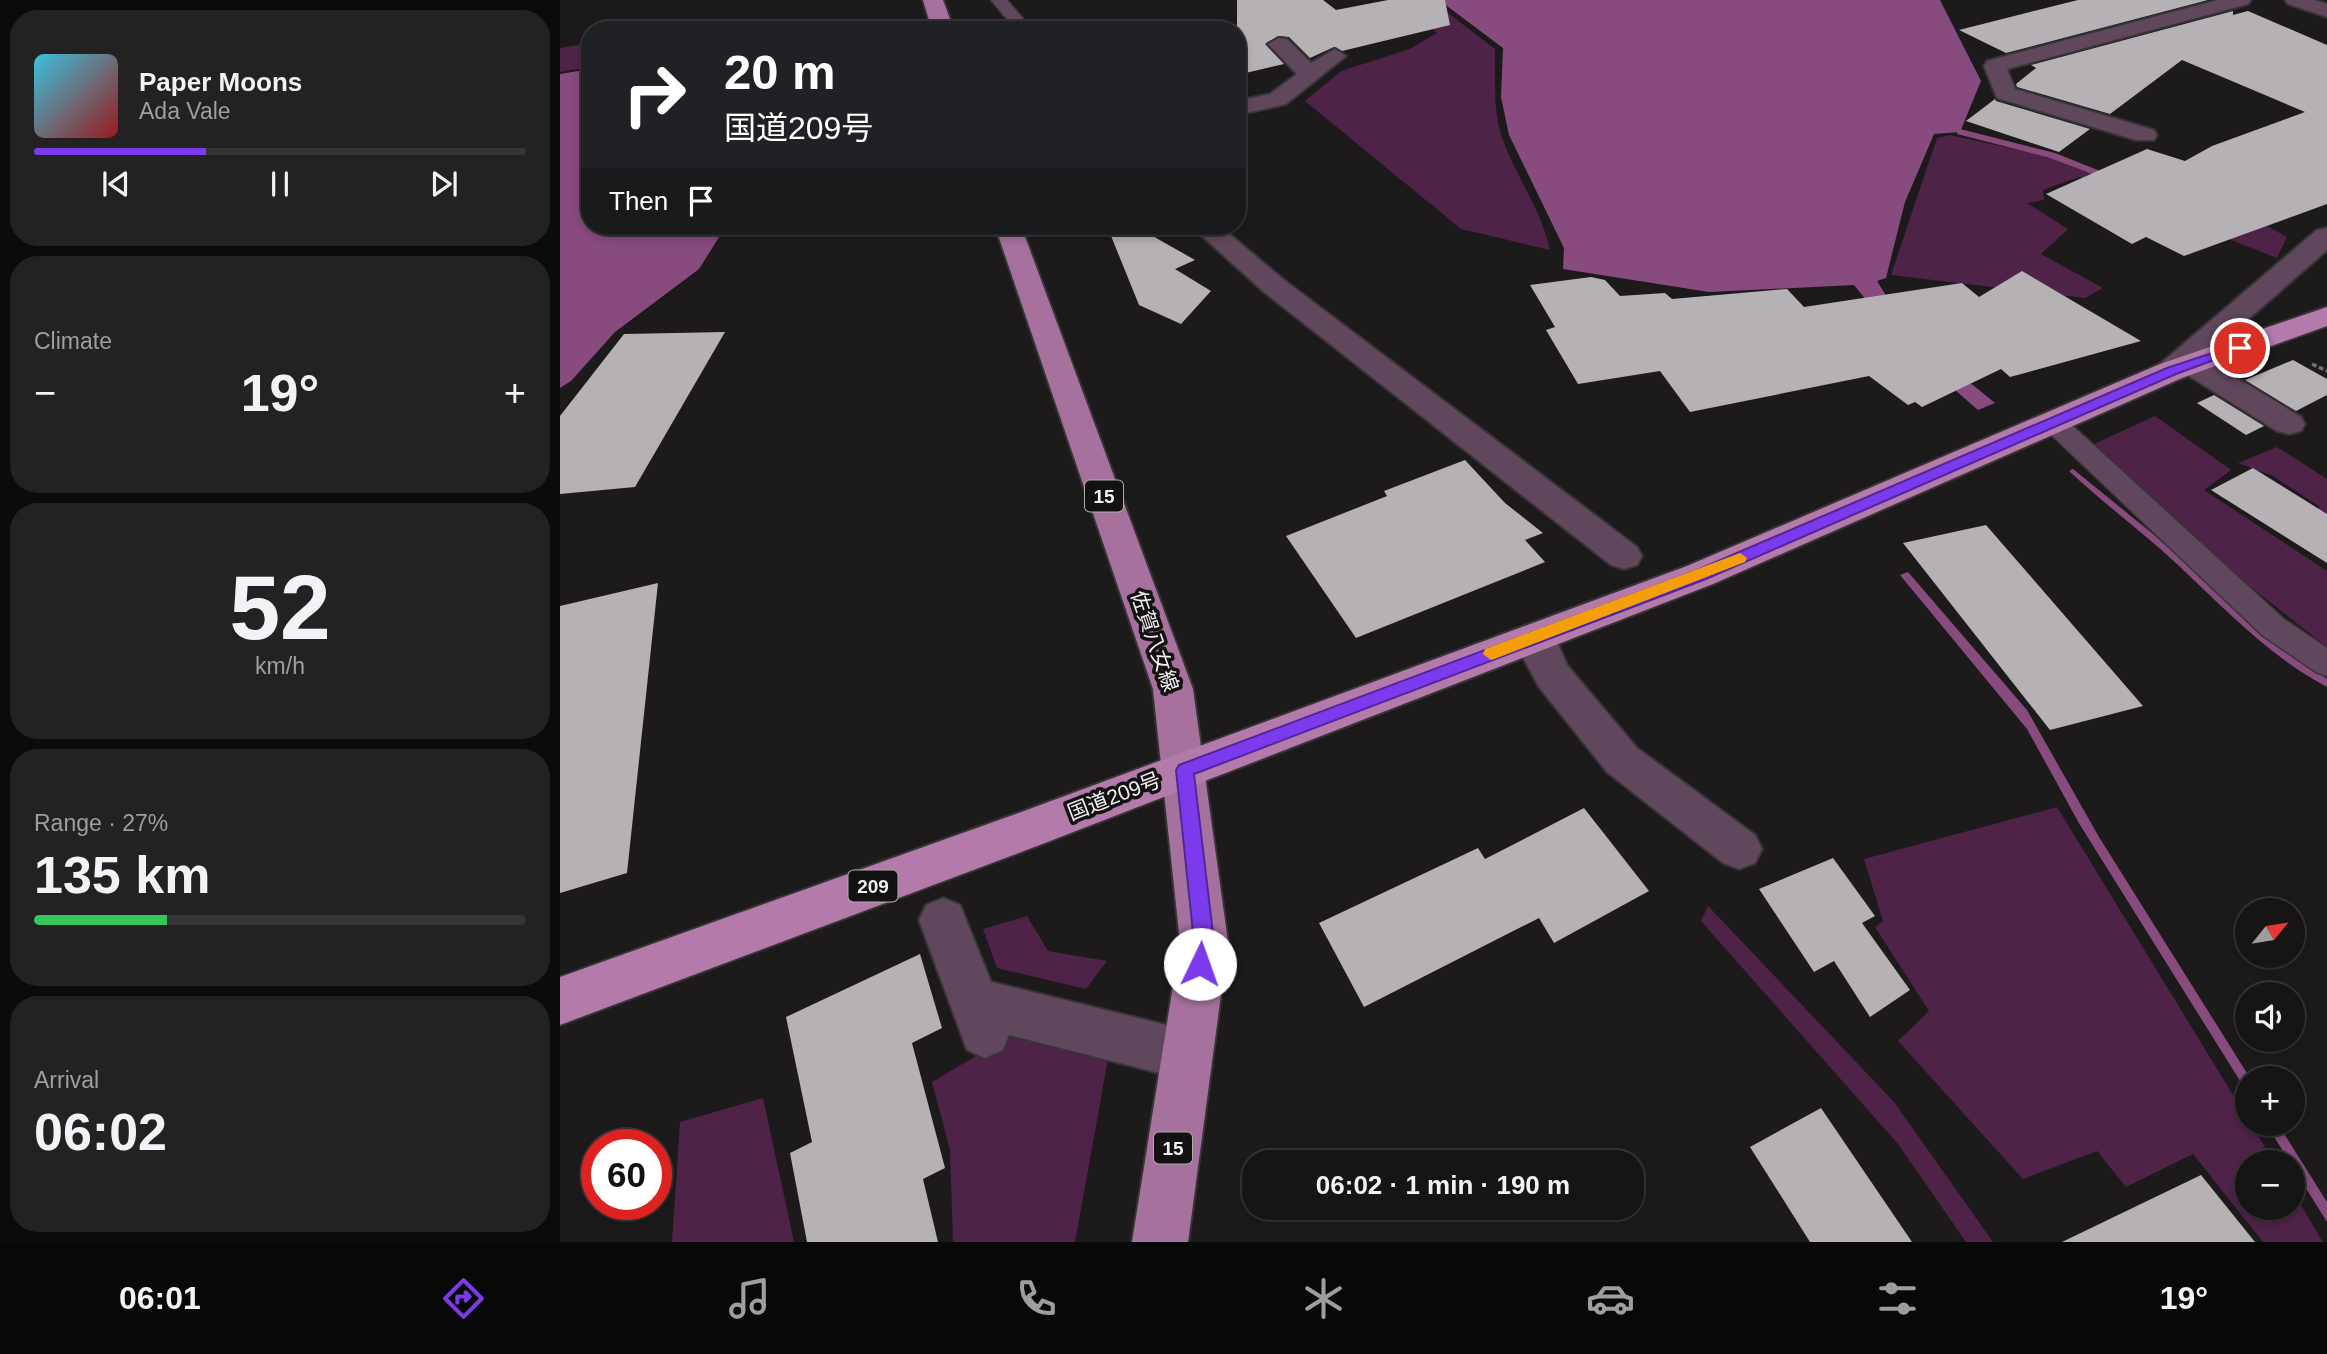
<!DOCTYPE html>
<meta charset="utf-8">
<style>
body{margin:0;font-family:Arial,"Noto Sans JP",sans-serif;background:#232122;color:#f1f3f6;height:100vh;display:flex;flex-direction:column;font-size:26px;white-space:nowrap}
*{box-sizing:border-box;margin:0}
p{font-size:23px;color:#9e9ea0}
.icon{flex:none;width:38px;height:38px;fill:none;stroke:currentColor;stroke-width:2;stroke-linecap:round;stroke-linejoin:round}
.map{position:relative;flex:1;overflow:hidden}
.side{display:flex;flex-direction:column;gap:10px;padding:10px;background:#0c0b0c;width:560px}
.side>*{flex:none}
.hud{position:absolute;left:21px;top:21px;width:665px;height:214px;border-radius:28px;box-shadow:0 4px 10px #0003,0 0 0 2px #353334;background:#202124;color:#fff;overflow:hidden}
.needle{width:46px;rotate:60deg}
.buttons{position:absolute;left:1675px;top:898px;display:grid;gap:14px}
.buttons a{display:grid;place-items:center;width:70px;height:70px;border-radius:50%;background:#161415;box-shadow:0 4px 10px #0003,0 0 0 2px #353334;font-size:35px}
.speed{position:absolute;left:21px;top:1129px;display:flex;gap:14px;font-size:35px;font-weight:700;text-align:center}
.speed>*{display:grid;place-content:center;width:91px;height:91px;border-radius:50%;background:#161415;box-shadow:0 4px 10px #0003,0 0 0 2px #353334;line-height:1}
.speed .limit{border:10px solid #d22;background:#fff;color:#111}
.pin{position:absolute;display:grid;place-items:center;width:60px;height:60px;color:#fff;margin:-30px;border:4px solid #fff;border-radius:50%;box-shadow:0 2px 7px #0007}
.me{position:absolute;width:77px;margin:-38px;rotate:3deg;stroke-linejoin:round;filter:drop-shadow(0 0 5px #0008)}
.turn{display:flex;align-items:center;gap:24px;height:147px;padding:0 28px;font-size:32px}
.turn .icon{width:91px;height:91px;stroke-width:2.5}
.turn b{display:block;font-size:49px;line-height:60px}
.then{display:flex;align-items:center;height:66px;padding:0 28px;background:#0003;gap:14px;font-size:26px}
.big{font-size:52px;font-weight:800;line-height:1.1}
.side .widget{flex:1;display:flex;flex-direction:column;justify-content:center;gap:10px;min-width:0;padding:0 24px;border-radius:28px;background:#232122}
.side .dial{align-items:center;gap:0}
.dial b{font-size:91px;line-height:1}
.song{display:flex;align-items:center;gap:21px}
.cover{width:84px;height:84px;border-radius:10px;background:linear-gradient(135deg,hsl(190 70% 55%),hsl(0 70% 35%))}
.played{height:7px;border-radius:4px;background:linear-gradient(90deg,#7c3aed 35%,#353334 35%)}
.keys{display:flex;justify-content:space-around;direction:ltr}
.heat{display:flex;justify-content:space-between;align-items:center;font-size:38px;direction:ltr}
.charge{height:10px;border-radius:5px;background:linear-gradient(90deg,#34c759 27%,#353334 0)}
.trip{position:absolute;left:682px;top:1150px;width:402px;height:70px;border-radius:28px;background:#161415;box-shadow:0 4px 10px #0003,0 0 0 2px #353334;font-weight:800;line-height:70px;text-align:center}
.tabs{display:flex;height:112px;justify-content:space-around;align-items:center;background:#090808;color:#9e9ea0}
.tabs .icon{width:49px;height:49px}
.tabs .active{color:#7c3aed}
.tabs b{font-size:32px;color:#f1f3f6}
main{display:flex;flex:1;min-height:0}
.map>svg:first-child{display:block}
</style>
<main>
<section class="side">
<div class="widget">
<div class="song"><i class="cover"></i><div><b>Paper Moons</b><p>Ada Vale</p></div></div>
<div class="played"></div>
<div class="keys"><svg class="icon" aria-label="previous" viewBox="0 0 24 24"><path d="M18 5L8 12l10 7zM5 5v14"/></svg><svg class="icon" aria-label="pause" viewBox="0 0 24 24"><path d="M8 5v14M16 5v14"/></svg><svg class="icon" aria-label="next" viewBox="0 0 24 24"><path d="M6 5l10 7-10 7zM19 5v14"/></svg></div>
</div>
<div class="widget"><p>Climate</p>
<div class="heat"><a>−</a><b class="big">19°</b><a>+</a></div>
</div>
<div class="widget dial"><b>52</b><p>km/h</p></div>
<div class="widget"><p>Range · 27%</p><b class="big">135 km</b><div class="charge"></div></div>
<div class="widget"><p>Arrival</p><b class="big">06:02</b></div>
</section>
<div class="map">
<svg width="1767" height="1242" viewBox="0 0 1767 1242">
<rect width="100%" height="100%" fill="#1d1a1c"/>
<!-- green -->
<g fill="#4e2347">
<path d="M839 0H871L935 49C936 79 932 112 943 140 957 179 981 208 990 250L901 229 745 101 781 71 850 49 877 33Z"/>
<polygon points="30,43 30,67 0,72 0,48"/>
<polygon points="1390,135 1487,156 1574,183 1612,174 1727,237 1717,258 1608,215 1574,193 1519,177 1483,190 1484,200 1467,203 1508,229 1481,254 1543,288 1525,298 1331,275 1377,138"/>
<polygon points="1595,416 1671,470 1644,490 1767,571 1767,647 1644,550 1534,444"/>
<polygon points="1717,447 1767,479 1767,516 1756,509 1760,507 1713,476 1678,463"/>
<polygon points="1497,807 1687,1118 1687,1124 1691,1124 1714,1162 1687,1162 1687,1208 1732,1208 1733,1192 1763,1242 1703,1242 1633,1154 1566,1187 1537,1151 1463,1179 1338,1041 1369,1011 1315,927 1323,921 1304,859"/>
<polygon points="1148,906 1334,1102 1433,1242 1406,1242 1338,1144 1141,921"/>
<polygon points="467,916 488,951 547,961 526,989 437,968 423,929"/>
<polygon points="458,1031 550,1048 515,1242 393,1242 390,1150 372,1082"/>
<polygon points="203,1098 234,1242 112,1242 120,1122"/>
</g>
<!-- water -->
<g fill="#874b7d">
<polygon points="879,0 1380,0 1421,81 1400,132 1374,134 1345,202 1326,278 1317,281 1349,333 1435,403 1418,410 1341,343 1294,285 1149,292 1003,269 1004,248 949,135 941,97 943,48"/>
<polygon points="30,69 30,226 166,226 139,269 55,332 11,381 0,388 0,74"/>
<path d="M1513 469 1593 534 1710 638 1767 679V687C1709 656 1666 610 1618 565 1583 532 1544 504 1509 471Z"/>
<polygon points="1348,572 1467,710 1539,837 1690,1078 1687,1078 1687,1092 1520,825 1467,729 1340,575"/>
<polygon points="1706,1124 1718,1124 1767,1202 1767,1222"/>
</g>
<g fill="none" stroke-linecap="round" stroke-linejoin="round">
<!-- stream -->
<polygon fill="#874b7d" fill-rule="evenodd" points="1400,129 1495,153 1558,178 1549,180 1487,157 1397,134 1397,130"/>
</g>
<!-- building -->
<g fill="#b5b1b4">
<polygon points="677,0 763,0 776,10 828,0 885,0 890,25 782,51 774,47 750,58 729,37 718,36 705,44 724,64 677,75"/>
<polygon points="1518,0 1648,0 1446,53 1399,30"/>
<polygon points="1673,11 1673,15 1688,11 1767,45 1767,204 1624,256 1586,237 1572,244 1486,194 1587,149 1625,161 1652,146 1745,112 1622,60 1550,114 1457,87 1456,84 1476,68 1471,65"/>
<polygon points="1435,99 1436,101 1530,129 1499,152 1406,121"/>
<polygon points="547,226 575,226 635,260 615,269 651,291 621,324 579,305"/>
<polygon points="1462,271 1581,341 1450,377 1441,369 1362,407 1355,402 1348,405 1309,376 1130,412 1100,371 1018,384 986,330 995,327 970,285 1031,277 1045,280 1060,296 1105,293 1112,299 1227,289 1244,307 1402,283 1419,297"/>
<polygon points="165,332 75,487 0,494 0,416 64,334"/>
<polygon points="1733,360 1767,379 1767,395 1736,411 1685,380"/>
<polygon points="1654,395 1704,426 1686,435 1637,403"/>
<polygon points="905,460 945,503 983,533 965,540 985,562 796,638 726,536 827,496 824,491"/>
<polygon points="1693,468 1767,514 1767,563 1651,490"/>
<polygon points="1426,525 1583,706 1490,730 1343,543"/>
<polygon points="98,583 67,873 0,893 0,606"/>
<polygon points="1024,808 1089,891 994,943 979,918 804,1007 759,923 918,848 925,859"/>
<polygon points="1273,858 1315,916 1302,923 1350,990 1310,1017 1274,961 1254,972 1199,889"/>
<polygon points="360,954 382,1028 352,1043 385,1168 363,1179 378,1242 247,1242 230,1153 252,1142 226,1017"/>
<polygon points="1261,1108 1352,1242 1250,1242 1190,1147"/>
<polygon points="1641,1175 1695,1242 1502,1242"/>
</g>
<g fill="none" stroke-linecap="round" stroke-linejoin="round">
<!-- service casing -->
<g stroke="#363436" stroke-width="3">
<g id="service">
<polygon points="431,0 447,0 473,30 456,30"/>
<polygon points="1493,414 1502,416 1724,619 1767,648 1767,676 1756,672 1702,635 1484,428 1480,422 1484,416"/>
</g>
</g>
<!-- minor casing -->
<g stroke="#363436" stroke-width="4">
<g id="minor">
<polygon points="1658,0 1691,0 1688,4 1447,69 1455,89 1594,130 1597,135 1594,140 1576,140 1437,98 1424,66 1427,61"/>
<polygon points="1725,0 1755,0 1767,4 1767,17 1728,4"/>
<polygon points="719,38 727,39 751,63 775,49 786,56 726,104 677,115 677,101 710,94 737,74 708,44"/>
<polygon points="631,226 660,226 724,280 1077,547 1082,556 1077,565 1064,569 1051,565 704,292"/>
<polygon points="1767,228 1767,250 1644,358 1741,417 1745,424 1741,431 1729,434 1717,431 1626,374 1611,380 1600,378 1595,371 1600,364 1757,230"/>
<polygon points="977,622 991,627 1007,665 1077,748 1195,835 1202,849 1195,863 1179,869 1163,863 1047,772 979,687 960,652 958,637 963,627"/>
<polygon points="383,898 400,905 431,982 627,1030 645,1037 653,1055 645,1073 627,1080 449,1035 443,1050 425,1058 407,1050 359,920 366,905"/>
</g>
</g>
<!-- primary casing -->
<g stroke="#363436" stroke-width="4">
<g id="primary">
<polygon points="363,0 383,0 394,30 372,30"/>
<polygon points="435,226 461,226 633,689 668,942 628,1242 572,1242 620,942 593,689"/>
</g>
</g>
<!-- trunk casing -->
<g stroke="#363436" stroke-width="4">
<polygon id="trunk" points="1767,307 1767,326 1622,378 1153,584 485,843 0,1025 0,977 453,815 1127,566 1600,364"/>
</g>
<!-- path -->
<polyline stroke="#716f71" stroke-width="3.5" stroke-dasharray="5 2.5" stroke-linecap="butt" points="1752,364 1767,371"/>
<!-- service -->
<use href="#service" fill="#61475b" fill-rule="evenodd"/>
<!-- minor -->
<use href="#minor" fill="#61475b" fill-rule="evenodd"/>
<!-- primary -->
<use href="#primary" fill="#a6729d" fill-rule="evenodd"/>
<!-- trunk -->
<use href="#trunk" fill="#b47aaa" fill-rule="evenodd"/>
</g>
<!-- route -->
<polygon fill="#7c3aed" stroke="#51269a" stroke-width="2" points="1676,345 1686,348 1616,374 1146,579 634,774 654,942 647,971 640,974 633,971 630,964 634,942 616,770 619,765 1135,571 1607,368"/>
<!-- slow -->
<polygon fill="#f59e0b" points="1180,553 1187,558 1185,562 937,658 931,660 923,654 925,649"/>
<g text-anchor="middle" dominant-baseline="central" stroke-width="7" stroke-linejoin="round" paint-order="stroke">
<!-- shield labels -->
<g fill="#141113" stroke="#afacae" stroke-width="2">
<rect x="525" y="480.5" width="38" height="31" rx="5"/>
<rect x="288.5" y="870.5" width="49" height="31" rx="5"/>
<rect x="594" y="1132.5" width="38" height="31" rx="5"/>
</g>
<g font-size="19" font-weight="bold" fill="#f1eff1">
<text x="544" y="496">15</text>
<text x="313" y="886">209</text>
<text x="613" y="1148">15</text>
</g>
<!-- street labels -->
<g font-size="21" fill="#f1eff1" stroke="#141113">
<text transform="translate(595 641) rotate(71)">佐賀八女線</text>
<text transform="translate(554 796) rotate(-21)">国道209号</text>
</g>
</g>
</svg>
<div class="buttons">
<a><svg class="needle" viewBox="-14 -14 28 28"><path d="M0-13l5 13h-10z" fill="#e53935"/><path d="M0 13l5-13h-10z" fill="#9e9ea0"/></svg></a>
<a><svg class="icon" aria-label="sound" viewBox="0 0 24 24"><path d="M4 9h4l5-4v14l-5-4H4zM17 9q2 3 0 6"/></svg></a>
<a>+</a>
<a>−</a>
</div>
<div class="speed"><div class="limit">60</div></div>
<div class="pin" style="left:1680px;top:348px;background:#d93025"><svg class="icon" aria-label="arrive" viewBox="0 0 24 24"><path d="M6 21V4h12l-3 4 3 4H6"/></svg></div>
<svg class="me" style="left:640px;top:964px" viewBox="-20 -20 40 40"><circle r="19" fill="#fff"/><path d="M0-13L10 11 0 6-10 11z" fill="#7c3aed"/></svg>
<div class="trip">06:02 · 1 min · 190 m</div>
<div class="hud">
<div class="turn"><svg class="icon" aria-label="right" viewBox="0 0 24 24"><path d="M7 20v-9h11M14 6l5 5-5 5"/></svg><div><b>20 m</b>国道209号</div></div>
<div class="then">Then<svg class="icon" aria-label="arrive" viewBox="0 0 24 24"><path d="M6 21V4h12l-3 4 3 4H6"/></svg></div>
</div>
</div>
</main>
<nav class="tabs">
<b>06:01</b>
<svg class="icon active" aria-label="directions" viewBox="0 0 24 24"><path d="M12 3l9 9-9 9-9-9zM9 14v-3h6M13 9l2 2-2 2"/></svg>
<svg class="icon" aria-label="music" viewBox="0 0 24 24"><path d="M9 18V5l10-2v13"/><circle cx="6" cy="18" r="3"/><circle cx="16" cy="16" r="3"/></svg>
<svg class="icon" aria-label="phone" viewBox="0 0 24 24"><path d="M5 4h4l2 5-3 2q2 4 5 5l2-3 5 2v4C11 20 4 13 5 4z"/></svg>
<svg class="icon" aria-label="climate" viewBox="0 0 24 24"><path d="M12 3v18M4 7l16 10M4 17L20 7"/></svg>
<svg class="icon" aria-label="car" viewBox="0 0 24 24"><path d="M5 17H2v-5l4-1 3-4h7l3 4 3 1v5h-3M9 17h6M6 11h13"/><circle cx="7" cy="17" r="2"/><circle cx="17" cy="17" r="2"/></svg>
<svg class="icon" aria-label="filters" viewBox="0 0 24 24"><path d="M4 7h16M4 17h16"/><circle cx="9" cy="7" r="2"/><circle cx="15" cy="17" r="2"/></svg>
<b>19°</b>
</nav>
